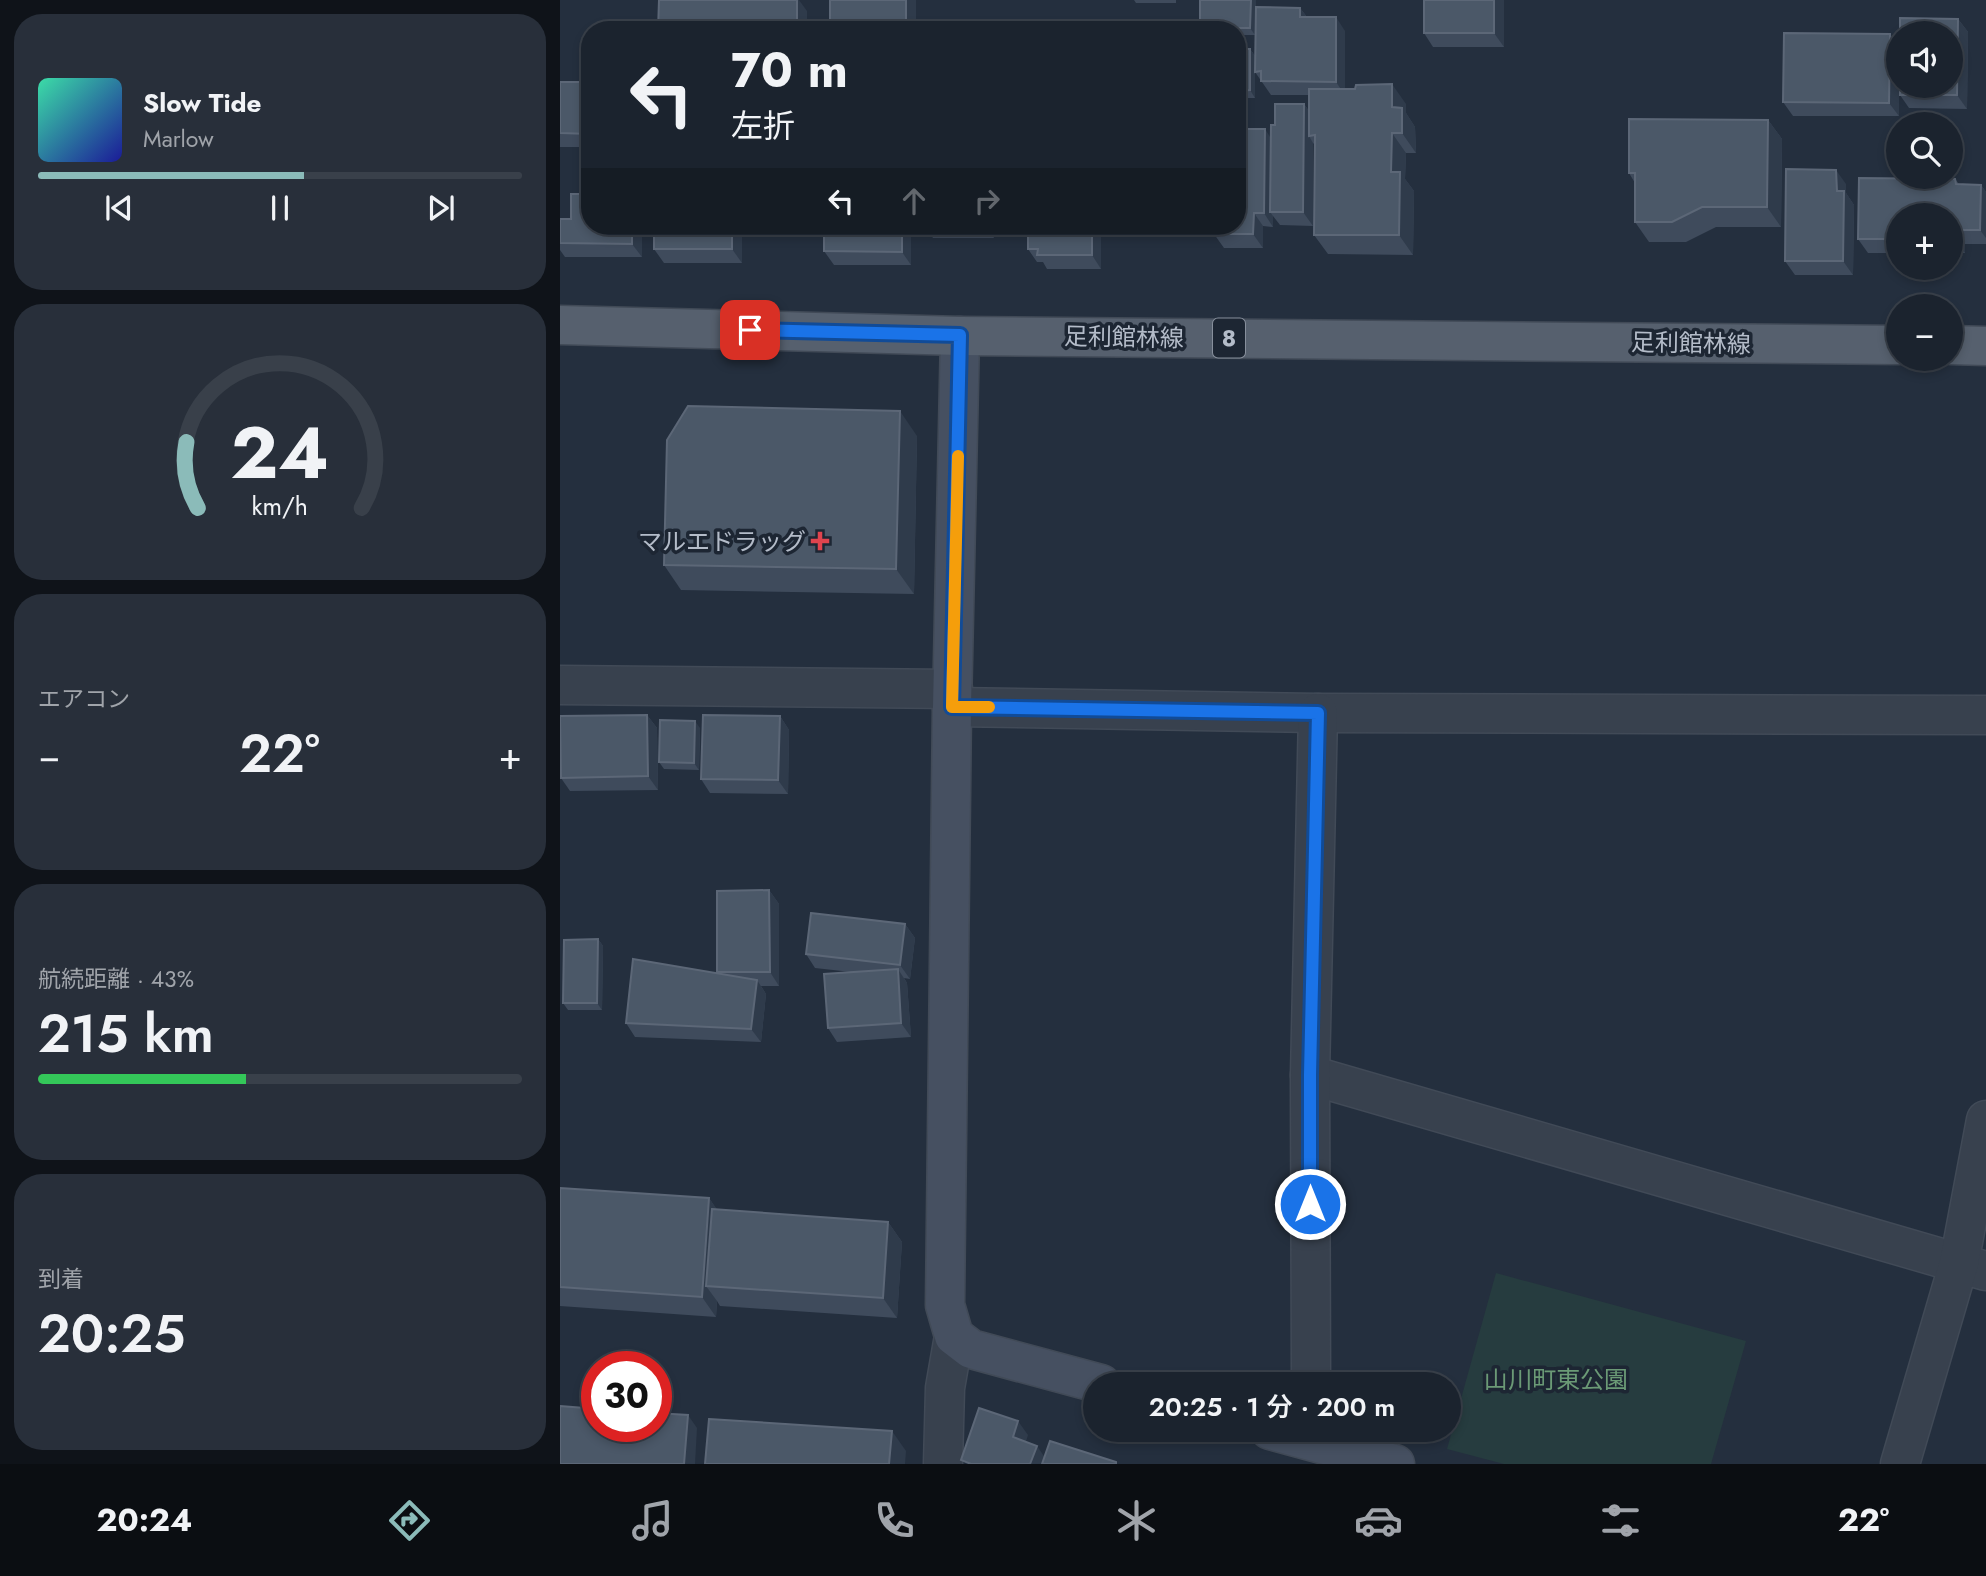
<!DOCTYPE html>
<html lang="ja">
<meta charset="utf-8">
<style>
body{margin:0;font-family:Jost,"Noto Sans JP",sans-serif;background:#282f3a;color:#f1f3f6;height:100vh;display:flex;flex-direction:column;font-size:26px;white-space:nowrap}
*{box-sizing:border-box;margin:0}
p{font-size:23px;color:#a0a4aa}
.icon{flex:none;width:38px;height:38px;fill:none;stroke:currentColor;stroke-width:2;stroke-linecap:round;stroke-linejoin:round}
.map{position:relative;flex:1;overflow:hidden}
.sheet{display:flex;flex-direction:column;gap:14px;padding:14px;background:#0f1319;width:560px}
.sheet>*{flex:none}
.guide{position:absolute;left:21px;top:21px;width:665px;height:214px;border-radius:28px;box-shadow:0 4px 10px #0003,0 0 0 2px #39404a;background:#1b232e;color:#f1f3f6;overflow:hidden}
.buttons{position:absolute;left:1326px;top:21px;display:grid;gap:14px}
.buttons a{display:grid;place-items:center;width:77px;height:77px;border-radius:50%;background:#1b232e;box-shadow:0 4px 10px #0003,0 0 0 2px #39404a;font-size:35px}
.speed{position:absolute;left:21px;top:1351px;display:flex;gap:14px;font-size:35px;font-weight:700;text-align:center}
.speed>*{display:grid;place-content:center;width:91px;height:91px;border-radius:50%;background:#1b232e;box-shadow:0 4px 10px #0003,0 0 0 2px #39404a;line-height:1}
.speed .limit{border:10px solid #d22;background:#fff;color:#111}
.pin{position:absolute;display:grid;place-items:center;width:60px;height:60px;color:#fff;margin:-30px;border-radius:14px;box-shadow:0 4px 10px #0006}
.me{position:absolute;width:77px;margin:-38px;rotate:0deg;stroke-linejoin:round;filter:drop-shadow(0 0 5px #0008)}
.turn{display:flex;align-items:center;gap:24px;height:147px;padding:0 35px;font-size:32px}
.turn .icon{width:91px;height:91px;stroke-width:2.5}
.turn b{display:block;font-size:49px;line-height:60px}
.lanes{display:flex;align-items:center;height:66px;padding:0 35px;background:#0003;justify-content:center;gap:35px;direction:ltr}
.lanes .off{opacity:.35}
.big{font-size:52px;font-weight:600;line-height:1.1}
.sheet .widget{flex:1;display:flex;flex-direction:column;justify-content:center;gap:10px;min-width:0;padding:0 24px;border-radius:28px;background:#282f3a}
.sheet .dial{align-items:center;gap:0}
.dial svg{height:182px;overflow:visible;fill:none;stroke:#39404a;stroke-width:7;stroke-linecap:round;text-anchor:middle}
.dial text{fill:#f1f3f6;stroke:none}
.song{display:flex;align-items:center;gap:21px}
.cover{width:84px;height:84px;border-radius:10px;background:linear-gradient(135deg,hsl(160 70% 55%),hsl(240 70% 35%))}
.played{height:7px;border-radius:4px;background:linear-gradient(90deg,#8bbbb9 55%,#39404a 55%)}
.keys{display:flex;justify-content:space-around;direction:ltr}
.heat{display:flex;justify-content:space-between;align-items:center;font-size:38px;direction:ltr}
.charge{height:10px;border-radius:5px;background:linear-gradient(90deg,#34c759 43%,#39404a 0)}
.trip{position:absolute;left:523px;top:1372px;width:378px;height:70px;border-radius:35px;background:#1b232e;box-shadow:0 4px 10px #0003,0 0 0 2px #39404a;font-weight:600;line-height:70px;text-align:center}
.tab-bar{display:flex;height:112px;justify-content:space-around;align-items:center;background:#0b0e12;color:#a0a4aa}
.tab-bar .icon{width:49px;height:49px}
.tab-bar .current{color:#8bbbb9}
.tab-bar b{font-size:32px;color:#f1f3f6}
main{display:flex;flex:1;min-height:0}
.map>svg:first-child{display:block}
</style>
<main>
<section class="sheet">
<div class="widget">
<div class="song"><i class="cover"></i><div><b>Slow Tide</b><p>Marlow</p></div></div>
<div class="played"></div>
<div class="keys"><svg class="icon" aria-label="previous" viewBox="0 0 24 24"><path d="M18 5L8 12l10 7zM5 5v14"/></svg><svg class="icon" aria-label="pause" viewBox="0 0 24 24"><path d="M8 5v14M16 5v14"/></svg><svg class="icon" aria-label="next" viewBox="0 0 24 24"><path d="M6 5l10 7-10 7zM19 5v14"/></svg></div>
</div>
<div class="widget dial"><svg viewBox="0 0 100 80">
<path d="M14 69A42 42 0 1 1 86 69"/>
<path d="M14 69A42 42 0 0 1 9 40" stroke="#8bbbb9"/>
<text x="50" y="56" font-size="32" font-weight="700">24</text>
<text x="50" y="72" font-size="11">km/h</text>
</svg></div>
<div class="widget"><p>エアコン</p>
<div class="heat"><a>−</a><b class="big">22°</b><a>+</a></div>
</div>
<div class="widget"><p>航続距離 · 43%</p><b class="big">215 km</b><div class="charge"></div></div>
<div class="widget"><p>到着</p><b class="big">20:25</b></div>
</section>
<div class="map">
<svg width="1426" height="1464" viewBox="0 0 1426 1464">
<rect width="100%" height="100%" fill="#242f3e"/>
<!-- green -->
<polygon fill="#263c3f" points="936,1273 1186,1341 1151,1464 944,1464 887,1449"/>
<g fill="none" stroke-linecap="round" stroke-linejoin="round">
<!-- street casing -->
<g stroke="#414a57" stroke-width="41">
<g id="street">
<polyline points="0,685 393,689"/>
<polyline points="392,707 758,713 1426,715"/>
<polyline points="750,1075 1426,1271"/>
<polyline points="751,1384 750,1075 758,713"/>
<polyline points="383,1464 385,1388 394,1336"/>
<polyline points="1340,1464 1399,1263 1426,1120"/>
</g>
</g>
<!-- secondary casing -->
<g stroke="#414a57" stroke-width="41">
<g id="secondary">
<polyline points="400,336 392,707 385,1305 394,1336 411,1349 541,1384"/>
<polyline points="710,1430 835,1464"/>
</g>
</g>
<!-- primary casing -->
<g stroke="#414a57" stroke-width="41">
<g id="primary">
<polyline points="0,325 400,336 1339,345"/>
<polyline points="1391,345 1426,346"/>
</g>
</g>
<!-- street -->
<use href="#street" stroke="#38414e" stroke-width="38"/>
<!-- secondary -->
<use href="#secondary" stroke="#465061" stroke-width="38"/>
<!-- primary -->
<use href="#primary" stroke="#56606e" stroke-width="38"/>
</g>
<!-- wall -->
<g fill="#3f4b5c">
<polygon points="574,0 616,0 616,3 576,3"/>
<polygon points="640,0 696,0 695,35 677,35 677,30 641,30 640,28"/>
<polygon points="944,0 944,47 873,47 864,33"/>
<polygon points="740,8 747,17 785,31 785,89 846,104 846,113 855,127 856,153 846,153 845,179 854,191 853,255 768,254 754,235 755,145 753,143 753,226 720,225 713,216 713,227 703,226 703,248 664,248 654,234 654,227 650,226 677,226 711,139 715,125 744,104 749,111 749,95 711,95 695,72"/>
<polygon points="1398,19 1408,32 1407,109 1349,108 1340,95"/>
<polygon points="1330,34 1339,47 1339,116 1233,116 1223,102"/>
<polygon points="677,49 690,49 695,56 695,98 677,98"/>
<rect x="0" y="82" width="30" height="65"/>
<polygon points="1208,120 1222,139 1221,227 1156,227 1126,242 1089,242 1075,222 1075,183 1069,173"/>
<polygon points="1299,178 1395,179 1399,184 1421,185 1426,192 1426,244 1405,244 1405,253 1391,253 1391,215 1339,215 1339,253 1308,253 1298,239"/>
<polygon points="1286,184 1286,193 1294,205 1293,275 1235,275 1225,261"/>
<polygon points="0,219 11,219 30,226 82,226 82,257 5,257 0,250"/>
<polygon points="182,226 182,263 104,263 94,249"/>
<polygon points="351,226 351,265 274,265 264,251"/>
<polygon points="365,226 434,226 434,238 373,238"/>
<polygon points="468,226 541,226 541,269 487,269 483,262 477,262 468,249"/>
<polygon points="357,436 354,594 121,590 104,565"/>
<polygon points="87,715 97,728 98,790 10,791 1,778"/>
<polygon points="220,716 229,730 228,794 150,793 141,779"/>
<polygon points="140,728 139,770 104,769 99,762"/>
<polygon points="209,890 219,904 219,986 201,986 206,994 201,1042 75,1037 66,1023 158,974 157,972"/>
<polygon points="345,924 355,938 350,979 344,978 347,983 351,1037 277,1042 268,1028 291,972 255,968 246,954"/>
<polygon points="38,939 43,946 42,1010 8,1010 3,1003"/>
<polygon points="0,1188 149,1198 157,1210 328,1222 342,1242 337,1318 160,1306 157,1301 156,1317 0,1306"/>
</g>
<!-- shaded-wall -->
<g fill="#2f3b4b">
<polygon points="237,0 239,0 247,11 247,30 237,30"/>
<rect x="346" y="0" width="10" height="30"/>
<polygon points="691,0 696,0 695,35 690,28"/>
<polygon points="934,0 944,0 944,47 934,33"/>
<polygon points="740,8 750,21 740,17"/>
<polygon points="776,17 785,31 785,95 776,82"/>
<polygon points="1398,19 1408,32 1407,109 1397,95"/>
<polygon points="1330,34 1339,47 1339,116 1329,103"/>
<polygon points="690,49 695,56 695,98 690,90"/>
<polygon points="832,84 846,104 846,113 855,127 856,153 842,133 832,107"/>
<polygon points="744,104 754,118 749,136 753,143 753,226 743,212"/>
<polygon points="1208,120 1222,139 1221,227 1207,207"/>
<polygon points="705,129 714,143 710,212 713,216 713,227 704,213"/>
<polygon points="832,133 846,153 845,179 854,191 853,255 839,235 831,172"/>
<polygon points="1276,170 1286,184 1286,193 1294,205 1293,275 1283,261 1277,191"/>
<polygon points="1421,185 1426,192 1426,238 1420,230"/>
<polygon points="694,213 703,226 703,248 693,234"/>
<polygon points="72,226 82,226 82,257 72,244"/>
<polygon points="172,226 182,226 182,263 172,249"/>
<polygon points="342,226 351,226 351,265 342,252"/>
<polygon points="425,226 434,226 434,238"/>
<polygon points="532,226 541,226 541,269 532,255"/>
<polygon points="1395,230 1405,244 1405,253 1395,240"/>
<polygon points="340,411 357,436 354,594 336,569"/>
<polygon points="87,715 97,728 98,790 88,776"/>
<polygon points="220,716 229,730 228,794 218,780"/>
<polygon points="135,721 140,728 139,770 134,763"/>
<polygon points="209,890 219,904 219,986 210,972"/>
<polygon points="345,924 355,938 350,979 340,965"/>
<polygon points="38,939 43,946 42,1010 37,1003"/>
<polygon points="338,969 347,983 351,1037 341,1023"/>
<polygon points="197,980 206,994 201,1042 191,1029"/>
<polygon points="149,1198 163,1218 146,1286 157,1301 156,1317 142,1297"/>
<polygon points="328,1222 342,1242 337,1318 323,1298"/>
<polygon points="128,1415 137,1428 135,1464 124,1464"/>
<polygon points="458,1421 468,1435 463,1451 453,1437"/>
<polygon points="332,1431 346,1451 345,1464 329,1464"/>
<polygon points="477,1446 486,1459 485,1464 470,1464"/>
</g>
<!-- building -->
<g fill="#4b5868" stroke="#5c6777" stroke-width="2">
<polygon points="99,0 237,0 237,30 98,30"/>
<rect x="270" y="0" width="76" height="30"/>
<polygon points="640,0 691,0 690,28 640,28"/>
<rect x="864" y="0" width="70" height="33"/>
<polygon points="696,7 740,8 740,17 776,17 776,82 701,81 701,71 695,72"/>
<polygon points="1340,18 1398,19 1397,95 1340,95 1340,86 1391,86 1391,33 1340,33"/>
<rect x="535" y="29" width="70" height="1"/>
<polygon points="1224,33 1330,34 1329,103 1223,102"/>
<polygon points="677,49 690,49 690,90 677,91"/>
<polygon points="0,82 30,82 30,134 0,133"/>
<polygon points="832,84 832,107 842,108 842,133 832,133 831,172 840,172 839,235 754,235 755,135 749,136 749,89 795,89 796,85"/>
<polygon points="715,104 744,104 743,212 710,212 711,125 715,125"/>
<polygon points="1069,119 1208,120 1207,207 1142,207 1112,222 1075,222 1075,173 1069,173"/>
<polygon points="677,129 705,129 704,213 694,213 693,234 654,234 654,226 677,226"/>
<polygon points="1226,169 1276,170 1277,191 1284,191 1283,261 1225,261"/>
<polygon points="1299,178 1395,179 1396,184 1421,185 1420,230 1395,230 1395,240 1391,240 1391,215 1339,215 1339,239 1298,239"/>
<polygon points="11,194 30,194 30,226 72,226 72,244 0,243 0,219 11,219"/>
<rect x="94" y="226" width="78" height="23"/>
<polygon points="279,226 342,226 342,252 264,251 264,227 279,227"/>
<polygon points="468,226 532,226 532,255 477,255 478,249 468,249"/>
<polygon points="128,406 340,411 336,569 104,565 107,440"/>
<polygon points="87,715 88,776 1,778 0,716"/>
<polygon points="143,715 220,716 218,780 141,779"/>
<polygon points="100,720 135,721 134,763 99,762"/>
<polygon points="209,890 210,972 157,972 157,891"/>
<polygon points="251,913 345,924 340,965 246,954"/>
<polygon points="38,939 37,1003 3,1003 4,940"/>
<polygon points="73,959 197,980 191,1029 66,1023"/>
<polygon points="338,969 341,1023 268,1028 264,974"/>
<polygon points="0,1188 149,1198 142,1297 0,1287"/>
<polygon points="152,1209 328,1222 323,1298 146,1286"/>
<polygon points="0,1406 37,1409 37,1426 96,1426 96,1413 128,1415 124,1464 0,1464"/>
<polygon points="419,1408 458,1421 453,1437 477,1446 470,1464 411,1464 401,1460"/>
<polygon points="149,1419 332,1431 329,1464 145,1464"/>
<polygon points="490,1441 556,1462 556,1464 482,1464"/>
</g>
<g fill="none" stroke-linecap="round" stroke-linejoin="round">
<!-- route casing -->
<g stroke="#114b97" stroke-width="18">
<polyline id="route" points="190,330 400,335 392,707 758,713 750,1075 750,1204"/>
</g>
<!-- route -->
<use href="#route" stroke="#1a73e8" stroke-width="12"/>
<!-- slow -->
<polyline stroke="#f59e0b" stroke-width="12" points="398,456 392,707 429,707"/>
</g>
<!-- markers -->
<path fill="#e0444e" stroke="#1d2633" stroke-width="2.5" d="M256.5 530.5h7v7h7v7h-7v7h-7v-7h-7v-7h7z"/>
<g text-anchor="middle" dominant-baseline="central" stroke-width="7" stroke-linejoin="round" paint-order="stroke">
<!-- shield labels -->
<rect fill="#1d2633" stroke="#878f9c" stroke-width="2" x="653" y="318.5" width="32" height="39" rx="5"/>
<g font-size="23" font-weight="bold" fill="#b4bcc9">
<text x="669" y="338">8</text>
</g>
<!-- street labels -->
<g font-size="24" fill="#b4bcc9" stroke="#1d2633">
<text transform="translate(564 337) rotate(1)">足利館林線</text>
<text transform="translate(1131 343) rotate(1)">足利館林線</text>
</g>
<!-- poi labels -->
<g font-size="24" fill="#b4bcc9" stroke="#1d2633" text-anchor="end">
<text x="246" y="541">マルエドラッグ</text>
</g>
<!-- park labels -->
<g font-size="24" fill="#6b9a76" stroke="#1d2633">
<text x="996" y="1379">山川町東公園</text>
</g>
</g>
</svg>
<div class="buttons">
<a><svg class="icon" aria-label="sound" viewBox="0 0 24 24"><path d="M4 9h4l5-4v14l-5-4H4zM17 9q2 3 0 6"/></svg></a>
<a><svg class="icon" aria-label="search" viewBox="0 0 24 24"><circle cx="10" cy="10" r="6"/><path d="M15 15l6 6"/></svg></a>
<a>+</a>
<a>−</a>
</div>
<div class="speed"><div class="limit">30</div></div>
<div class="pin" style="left:190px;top:330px;background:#d93025"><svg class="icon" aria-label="arrive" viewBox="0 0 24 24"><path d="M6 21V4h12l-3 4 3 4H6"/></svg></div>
<svg class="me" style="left:750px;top:1204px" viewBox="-20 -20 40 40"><circle r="17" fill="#1a73e8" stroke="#fff" stroke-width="3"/><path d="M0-11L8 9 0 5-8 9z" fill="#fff"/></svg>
<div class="trip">20:25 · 1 分 · 200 m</div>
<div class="guide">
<div class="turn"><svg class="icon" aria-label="left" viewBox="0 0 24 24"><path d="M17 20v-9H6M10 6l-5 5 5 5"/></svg><div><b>70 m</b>左折</div></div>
<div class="lanes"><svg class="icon" aria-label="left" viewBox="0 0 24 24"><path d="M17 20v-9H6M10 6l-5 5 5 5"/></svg><svg class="icon off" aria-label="ahead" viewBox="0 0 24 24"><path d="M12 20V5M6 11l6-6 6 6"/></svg><svg class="icon off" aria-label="right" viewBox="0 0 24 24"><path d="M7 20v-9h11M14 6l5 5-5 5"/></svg></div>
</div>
</div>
</main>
<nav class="tab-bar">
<b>20:24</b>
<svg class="icon current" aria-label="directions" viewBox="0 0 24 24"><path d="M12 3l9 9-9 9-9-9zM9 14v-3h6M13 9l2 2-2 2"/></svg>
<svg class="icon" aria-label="music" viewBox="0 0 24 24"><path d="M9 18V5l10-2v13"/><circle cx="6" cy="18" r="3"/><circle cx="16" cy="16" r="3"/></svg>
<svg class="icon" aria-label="phone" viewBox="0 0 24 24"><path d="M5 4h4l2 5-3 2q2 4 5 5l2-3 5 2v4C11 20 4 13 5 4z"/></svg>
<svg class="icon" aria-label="climate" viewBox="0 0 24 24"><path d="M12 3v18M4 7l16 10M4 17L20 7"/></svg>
<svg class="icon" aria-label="car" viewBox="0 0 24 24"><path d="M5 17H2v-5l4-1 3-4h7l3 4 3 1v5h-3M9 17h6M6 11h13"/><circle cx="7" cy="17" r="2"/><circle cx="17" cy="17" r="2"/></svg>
<svg class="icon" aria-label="filters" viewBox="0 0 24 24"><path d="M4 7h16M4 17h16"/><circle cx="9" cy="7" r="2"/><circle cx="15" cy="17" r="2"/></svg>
<b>22°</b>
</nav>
